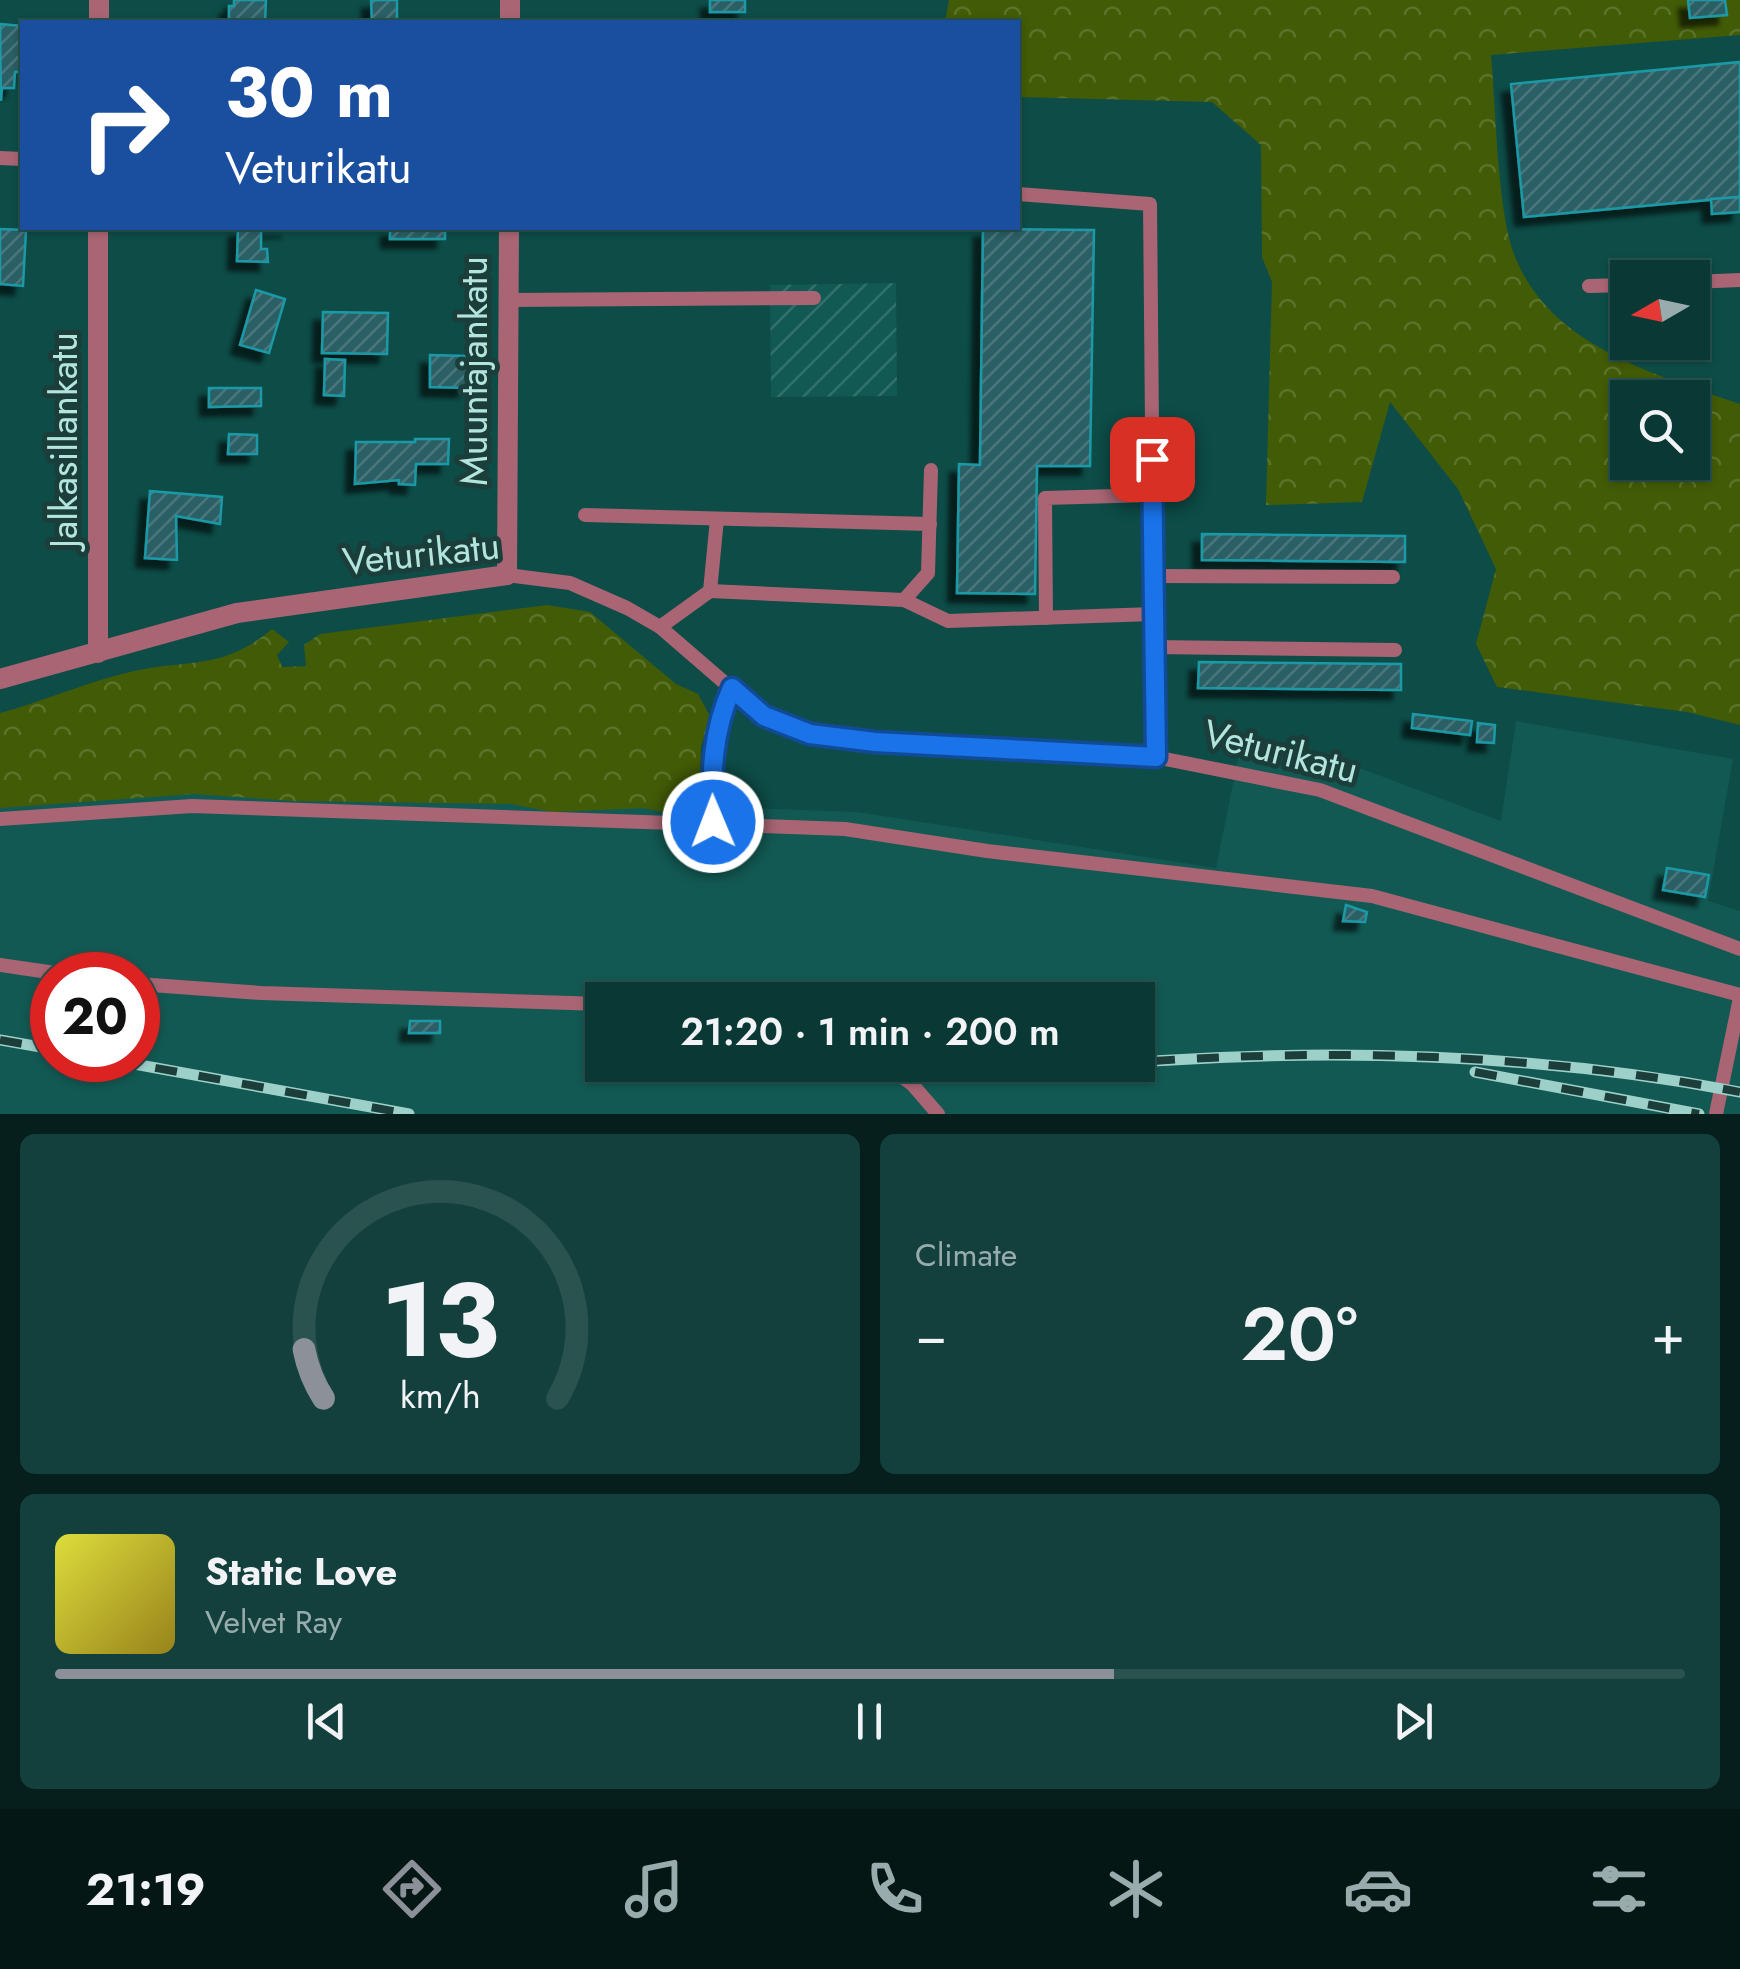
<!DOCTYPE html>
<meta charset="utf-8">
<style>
body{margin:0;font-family:Jost,sans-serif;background:#13403d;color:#f1f3f6;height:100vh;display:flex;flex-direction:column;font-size:38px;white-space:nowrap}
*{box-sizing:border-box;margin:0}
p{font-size:32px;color:#99acad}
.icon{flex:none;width:55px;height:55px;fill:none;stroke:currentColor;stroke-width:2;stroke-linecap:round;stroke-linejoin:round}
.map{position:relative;height:1114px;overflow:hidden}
.drawer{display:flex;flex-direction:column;gap:20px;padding:20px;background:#061f1d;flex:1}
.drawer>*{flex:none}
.top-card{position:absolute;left:20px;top:20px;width:1000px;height:210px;border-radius:0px;box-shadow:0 2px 8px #0004,0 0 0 2px #2a5350;background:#1a4fa0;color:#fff;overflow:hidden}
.needle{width:65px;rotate:261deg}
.buttons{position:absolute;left:1610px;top:260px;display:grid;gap:20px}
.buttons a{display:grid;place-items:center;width:100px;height:100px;border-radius:0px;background:#0a3935;box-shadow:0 2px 8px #0004,0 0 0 2px #2a5350;font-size:50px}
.speed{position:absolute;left:30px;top:952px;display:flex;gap:20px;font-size:50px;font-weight:700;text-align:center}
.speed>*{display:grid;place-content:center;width:130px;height:130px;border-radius:50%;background:#0a3935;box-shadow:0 2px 8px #0004,0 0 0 2px #2a5350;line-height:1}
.speed .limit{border:15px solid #d22;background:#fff;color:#111}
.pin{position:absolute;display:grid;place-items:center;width:85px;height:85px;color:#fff;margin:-42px;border-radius:20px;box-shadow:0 5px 15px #0006}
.me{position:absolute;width:110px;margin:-55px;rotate:359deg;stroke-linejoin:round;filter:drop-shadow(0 0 8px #0008)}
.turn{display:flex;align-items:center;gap:35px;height:210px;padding:0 40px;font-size:45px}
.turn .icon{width:130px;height:130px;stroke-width:2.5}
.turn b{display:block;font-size:70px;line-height:85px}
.big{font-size:75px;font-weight:600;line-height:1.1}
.drawer .card{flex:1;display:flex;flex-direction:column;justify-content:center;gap:15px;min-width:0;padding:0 35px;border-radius:15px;background:#13403d}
.drawer .dial{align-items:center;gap:0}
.dial svg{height:260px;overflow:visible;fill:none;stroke:#2a5350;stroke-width:7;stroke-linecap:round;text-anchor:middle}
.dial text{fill:#f1f3f6;stroke:none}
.song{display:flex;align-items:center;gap:30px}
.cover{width:120px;height:120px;border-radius:15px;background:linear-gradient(135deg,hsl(60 70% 55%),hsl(50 70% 35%))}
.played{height:10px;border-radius:5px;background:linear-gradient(90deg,#8c9099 65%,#2a5350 65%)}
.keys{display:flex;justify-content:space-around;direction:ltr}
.heat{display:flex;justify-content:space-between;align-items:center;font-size:55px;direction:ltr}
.drawer .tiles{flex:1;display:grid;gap:20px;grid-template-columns:1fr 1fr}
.card:last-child{grid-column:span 2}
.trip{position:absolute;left:585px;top:982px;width:570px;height:100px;border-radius:0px;background:#0a3935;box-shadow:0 2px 8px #0004,0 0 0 2px #2a5350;font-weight:600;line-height:100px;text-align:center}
.tabs{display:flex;height:160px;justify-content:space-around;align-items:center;background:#041715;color:#99acad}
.tabs .icon{width:70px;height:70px}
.tabs .current{color:#8c9099}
.tabs b{font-size:45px;color:#f1f3f6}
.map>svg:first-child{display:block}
</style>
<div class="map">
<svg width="1740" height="1114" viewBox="0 0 1740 1114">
<defs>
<pattern id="industrial-furrows" width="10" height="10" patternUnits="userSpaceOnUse" patternTransform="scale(2.5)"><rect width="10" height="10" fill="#125953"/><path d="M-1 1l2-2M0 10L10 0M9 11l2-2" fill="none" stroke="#32716b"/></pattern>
<pattern id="forest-crowns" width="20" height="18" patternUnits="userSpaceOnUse" patternTransform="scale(2.5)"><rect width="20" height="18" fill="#425b06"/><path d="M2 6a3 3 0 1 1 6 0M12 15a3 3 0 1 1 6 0" fill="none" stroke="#5b722a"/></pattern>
<pattern id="building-hatch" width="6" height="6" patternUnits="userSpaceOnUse" patternTransform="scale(2.5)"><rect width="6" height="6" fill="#2c5f65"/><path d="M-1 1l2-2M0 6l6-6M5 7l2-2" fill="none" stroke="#48767b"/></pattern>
<filter id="shadow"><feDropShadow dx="-9" dy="9" stdDeviation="2.5" flood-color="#0009"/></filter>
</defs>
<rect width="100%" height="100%" fill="#0d4c47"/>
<!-- built -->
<path fill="#125953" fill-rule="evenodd" d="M1516 721 1733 759 1708 901 1740 911V1114H0V799L180 787 857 812 1216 868 1242 739 1325 755 1501 821ZM52 975H138V1060H52ZM602 1000H1138V1065H602Z"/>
<!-- industrial -->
<polygon fill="url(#industrial-furrows)" points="896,283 897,396 771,397 770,285"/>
<!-- forest -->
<g fill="url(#forest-crowns)" fill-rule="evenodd">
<path d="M949 0H1740V35L1491 55C1496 107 1497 215 1516 259 1553 348 1658 375 1740 404V725L1687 712 1497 687 1476 644 1496 569 1458 489 1390 402 1362 502 1266 505 1272 282 1262 257 1261 145 1212 102 1018 97V22H945ZM1628 398H1692V462H1628Z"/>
<path d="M547 605 590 612 676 684 698 694 710 716 701 747 699 805 663 812 644 808 553 812 511 804 294 801 193 794 0 808V713C45 701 89 681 134 671 191 659 223 670 272 629L289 642 277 655 282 667 306 666 304 645 320 634Z"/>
</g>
<!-- building -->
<g fill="url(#building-hatch)" stroke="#1c99a6" stroke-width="2.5" filter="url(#shadow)">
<polygon points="234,0 266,0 265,22 229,22 229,6 234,6"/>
<polygon points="371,0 397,0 397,22 372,22"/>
<rect x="710" y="0" width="35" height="12"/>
<polygon points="1688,0 1725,0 1727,15 1690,18"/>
<polygon points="0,24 22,26 22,72 15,72 14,88 2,88 1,101"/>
<polygon points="1740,62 1740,197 1524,217 1511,84"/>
<polygon points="1740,197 1740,212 1712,214 1711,199"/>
<polygon points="238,228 291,228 261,229 261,249 267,249 268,262 237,261"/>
<rect x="390" y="228" width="55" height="11"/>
<polygon points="0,229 26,230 23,286 0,284"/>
<polygon points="983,229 1094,230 1090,466 1037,466 1035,594 957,593 959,464 980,465"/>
<polygon points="256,290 285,299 269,353 240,345"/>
<polygon points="323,312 388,313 387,354 322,353"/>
<polygon points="430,355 467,356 467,388 430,387"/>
<polygon points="325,359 345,360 344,396 324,395"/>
<polygon points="209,388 261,388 261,406 209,407"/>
<polygon points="229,434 257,435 257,454 228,454"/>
<polygon points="415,439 449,439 448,464 416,464 415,485 399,484 399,480 355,484 356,442 415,442"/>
<polygon points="150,491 222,497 220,524 176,516 177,560 145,558"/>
<polygon points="1202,534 1405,536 1405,562 1202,560"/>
<polygon points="1199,662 1401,664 1401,690 1198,688"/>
<polygon points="1413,714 1472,721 1470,735 1412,728"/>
<polygon points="1478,723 1495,725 1494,743 1477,742"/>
<polygon points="1667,868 1709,875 1705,897 1663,890"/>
<polygon points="1346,905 1367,912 1365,922 1343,921"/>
<polygon points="410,1021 440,1021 440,1033 409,1033"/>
</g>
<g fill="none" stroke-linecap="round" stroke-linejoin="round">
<!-- service -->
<g stroke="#a96574" stroke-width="14">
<polyline points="0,158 22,159"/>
<polyline points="1018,194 1150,204 1155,757"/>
<polyline points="1692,282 1740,280"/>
<polyline points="1589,286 1628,285"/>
<polyline points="508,300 814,298"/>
<polyline points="585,515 930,524"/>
<polyline points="507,575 570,583 627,608 660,627 763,716 810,734 875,742 1155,757 1320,790 1740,949"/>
<polyline points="1153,576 1393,577"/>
<polyline points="710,591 904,600 948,621 1153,614"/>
<polyline points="904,600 928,573 931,470"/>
<polyline points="1046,618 1045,498 1152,495"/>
<polyline points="660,627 710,591 717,519"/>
<polyline points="1153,647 1395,650"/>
<polyline points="0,819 192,806 845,829 987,851 1372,896 1740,995"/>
<path d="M713 823C711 775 712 732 731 688"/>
<polyline points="0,965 69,975"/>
<polyline points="138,984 261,993 602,1004"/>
<path d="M715 1065C750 1087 798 1070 836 1065"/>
<polyline points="886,1065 912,1084 938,1114"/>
<polyline points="1716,1114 1740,998"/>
</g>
<!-- minor -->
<g stroke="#a96574" stroke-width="20">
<polyline points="99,22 99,0"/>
<polyline points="510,22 510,0"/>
<polyline points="507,575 509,228"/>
<polyline points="98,653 98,228"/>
</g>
<!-- tertiary -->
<polyline stroke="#a96574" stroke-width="20" points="0,679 237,613 507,575"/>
<!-- rail casing -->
<g stroke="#9ed0ca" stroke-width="11">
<g id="rail">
<polyline points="0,1040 52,1049"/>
<polyline points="112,1060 409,1114"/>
<path d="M1153 1061C1349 1048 1547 1055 1740 1092"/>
<polyline points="1475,1072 1699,1114"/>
</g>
</g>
<!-- rail -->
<use href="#rail" stroke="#1c3e3b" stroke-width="8" stroke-dasharray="22" stroke-linecap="butt"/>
</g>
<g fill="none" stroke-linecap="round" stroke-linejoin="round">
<!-- route casing -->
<g stroke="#114b97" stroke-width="25">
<path id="route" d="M713 822C711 775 712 732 732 688L764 716 810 734 875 742 1156 757 1152 459"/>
</g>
<!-- route -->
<use href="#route" stroke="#1a73e8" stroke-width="18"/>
</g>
<g text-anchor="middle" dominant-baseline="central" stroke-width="10" stroke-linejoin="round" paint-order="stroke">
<!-- street labels -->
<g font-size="38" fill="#b3e4dd" stroke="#1c3e3b">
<text transform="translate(473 371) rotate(-90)">Muuntajankatu</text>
<text transform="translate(63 440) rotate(-90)">Jalkasillankatu</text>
<text transform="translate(421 553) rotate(-6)">Veturikatu</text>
<text transform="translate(1281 751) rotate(14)">Veturikatu</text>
</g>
</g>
</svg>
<div class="buttons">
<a><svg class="needle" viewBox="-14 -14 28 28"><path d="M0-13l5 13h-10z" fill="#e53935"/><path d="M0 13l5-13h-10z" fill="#99acad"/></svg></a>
<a><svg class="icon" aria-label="search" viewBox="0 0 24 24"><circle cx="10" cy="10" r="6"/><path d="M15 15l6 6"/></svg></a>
</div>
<div class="speed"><div class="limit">20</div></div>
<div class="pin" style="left:1152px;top:459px;background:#d93025"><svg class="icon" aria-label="arrive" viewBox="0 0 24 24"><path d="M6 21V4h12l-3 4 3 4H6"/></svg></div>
<svg class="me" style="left:713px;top:822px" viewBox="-20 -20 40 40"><circle r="17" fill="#1a73e8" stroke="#fff" stroke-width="3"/><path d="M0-11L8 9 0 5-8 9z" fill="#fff"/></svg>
<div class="trip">21:20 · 1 min · 200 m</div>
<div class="top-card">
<div class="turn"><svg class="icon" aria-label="right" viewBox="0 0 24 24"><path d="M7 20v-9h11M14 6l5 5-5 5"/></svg><div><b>30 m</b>Veturikatu</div></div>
</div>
</div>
<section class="drawer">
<div class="tiles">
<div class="card dial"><svg viewBox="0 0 100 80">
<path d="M14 69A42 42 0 1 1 86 69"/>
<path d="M14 69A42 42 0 0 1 8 54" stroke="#8c9099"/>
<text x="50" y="56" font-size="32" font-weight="700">13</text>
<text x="50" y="72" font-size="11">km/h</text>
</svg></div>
<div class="card"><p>Climate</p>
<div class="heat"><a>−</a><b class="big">20°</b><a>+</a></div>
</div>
<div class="card">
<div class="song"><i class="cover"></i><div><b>Static Love</b><p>Velvet Ray</p></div></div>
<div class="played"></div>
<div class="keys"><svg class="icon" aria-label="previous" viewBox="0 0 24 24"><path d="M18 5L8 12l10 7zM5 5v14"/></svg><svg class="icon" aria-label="pause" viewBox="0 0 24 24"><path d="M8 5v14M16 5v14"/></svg><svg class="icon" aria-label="next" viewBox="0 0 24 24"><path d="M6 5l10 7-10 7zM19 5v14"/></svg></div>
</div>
</div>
</section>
<nav class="tabs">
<b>21:19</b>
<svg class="icon current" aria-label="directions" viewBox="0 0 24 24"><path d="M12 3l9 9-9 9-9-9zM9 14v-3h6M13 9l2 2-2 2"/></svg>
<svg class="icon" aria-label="music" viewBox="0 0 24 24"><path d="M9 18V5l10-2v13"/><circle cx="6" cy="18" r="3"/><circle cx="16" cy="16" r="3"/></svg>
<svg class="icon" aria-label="phone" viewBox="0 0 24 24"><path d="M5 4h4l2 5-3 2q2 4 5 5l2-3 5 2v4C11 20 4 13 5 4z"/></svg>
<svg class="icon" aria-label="climate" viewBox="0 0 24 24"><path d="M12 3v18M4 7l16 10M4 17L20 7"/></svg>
<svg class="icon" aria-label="car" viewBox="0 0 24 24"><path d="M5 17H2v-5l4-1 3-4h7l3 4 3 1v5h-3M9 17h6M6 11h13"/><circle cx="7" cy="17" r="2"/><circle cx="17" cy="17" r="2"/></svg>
<svg class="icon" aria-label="filters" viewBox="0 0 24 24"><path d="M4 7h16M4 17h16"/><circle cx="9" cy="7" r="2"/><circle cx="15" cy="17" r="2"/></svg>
</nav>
